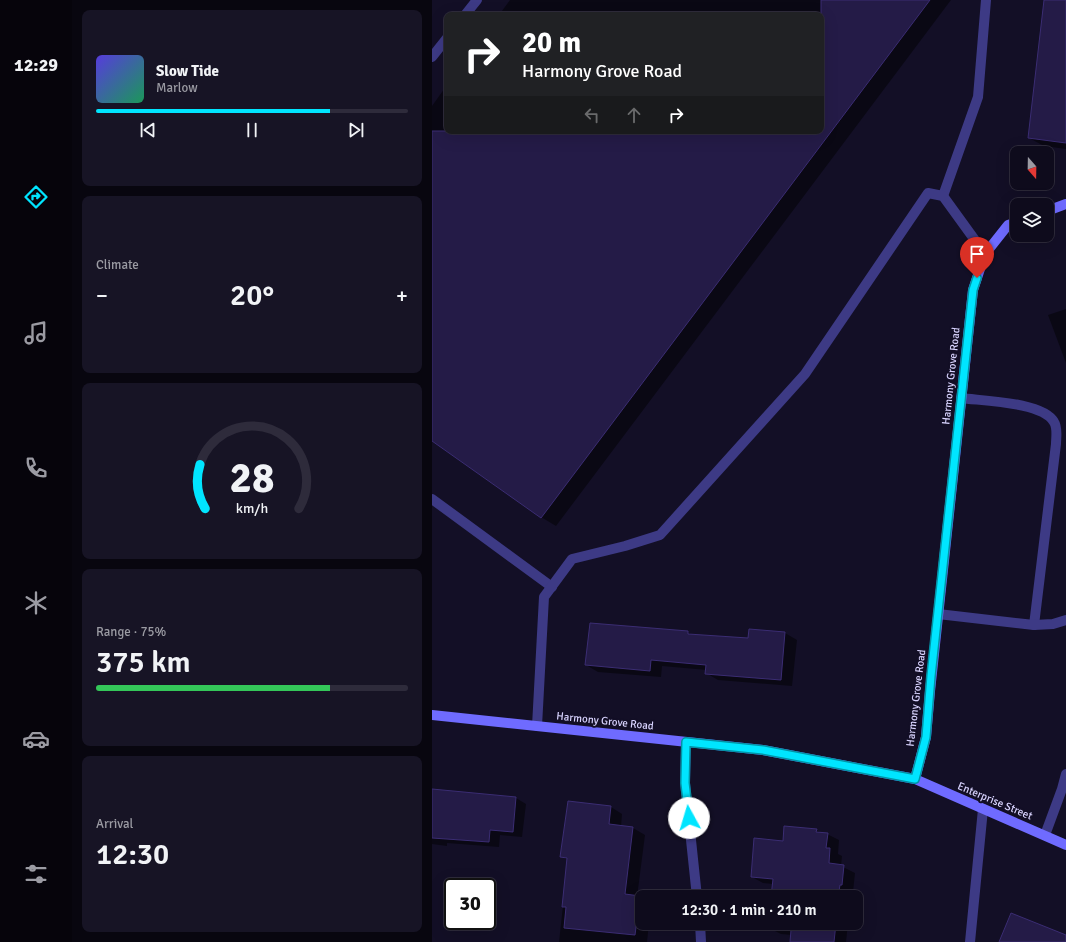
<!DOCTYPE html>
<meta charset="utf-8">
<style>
body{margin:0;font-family:Signika,sans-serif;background:#171425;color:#f1f3f6;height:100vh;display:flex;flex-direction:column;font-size:15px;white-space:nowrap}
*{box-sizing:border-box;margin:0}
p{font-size:13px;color:#9b9ba3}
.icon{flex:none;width:22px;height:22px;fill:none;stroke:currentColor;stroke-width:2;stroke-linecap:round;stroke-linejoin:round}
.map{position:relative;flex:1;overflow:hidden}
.side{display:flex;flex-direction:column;gap:10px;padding:10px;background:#08060f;width:360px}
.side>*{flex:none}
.guide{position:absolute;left:12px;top:12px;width:380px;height:122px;border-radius:8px;box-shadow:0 4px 16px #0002,0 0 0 1px #2e2b3b;background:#202124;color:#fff;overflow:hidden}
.needle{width:26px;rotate:160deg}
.buttons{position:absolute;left:578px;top:146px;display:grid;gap:8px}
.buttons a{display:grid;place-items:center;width:44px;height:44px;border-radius:8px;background:#0e0b1c;box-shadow:0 4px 16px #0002,0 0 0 1px #2e2b3b;font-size:20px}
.speed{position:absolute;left:12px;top:878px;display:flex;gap:8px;font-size:20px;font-weight:700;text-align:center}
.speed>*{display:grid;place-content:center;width:52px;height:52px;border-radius:50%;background:#0e0b1c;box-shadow:0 4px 16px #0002,0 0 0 1px #2e2b3b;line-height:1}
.speed .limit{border:2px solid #111;border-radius:6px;background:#fff;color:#111}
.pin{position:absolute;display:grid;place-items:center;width:34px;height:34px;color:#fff;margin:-41px -17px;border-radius:50% 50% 50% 0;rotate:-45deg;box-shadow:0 0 4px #0007}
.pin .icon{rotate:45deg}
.me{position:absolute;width:44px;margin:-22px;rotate:354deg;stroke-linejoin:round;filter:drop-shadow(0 0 3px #0008)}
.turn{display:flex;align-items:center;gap:14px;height:84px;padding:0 12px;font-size:18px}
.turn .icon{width:52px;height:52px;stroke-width:2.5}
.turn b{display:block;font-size:28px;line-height:34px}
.lanes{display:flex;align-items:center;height:38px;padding:0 12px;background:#0003;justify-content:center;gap:20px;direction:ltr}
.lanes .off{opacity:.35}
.big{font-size:30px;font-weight:600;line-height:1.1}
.side .widget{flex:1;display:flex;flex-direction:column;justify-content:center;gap:6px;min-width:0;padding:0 14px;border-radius:8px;background:#171425}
.side .dial{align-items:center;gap:0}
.dial svg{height:104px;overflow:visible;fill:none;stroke:#2e2b3b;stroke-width:7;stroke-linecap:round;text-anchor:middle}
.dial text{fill:#f1f3f6;stroke:none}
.song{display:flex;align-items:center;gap:12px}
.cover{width:48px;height:48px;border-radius:6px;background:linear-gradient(135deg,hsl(250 70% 55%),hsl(150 70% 35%))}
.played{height:4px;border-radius:2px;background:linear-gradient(90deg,#00e5ff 75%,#2e2b3b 75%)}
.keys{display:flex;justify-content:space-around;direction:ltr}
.heat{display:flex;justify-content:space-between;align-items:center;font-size:22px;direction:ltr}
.charge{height:6px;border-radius:3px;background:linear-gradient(90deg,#34c759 75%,#2e2b3b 0)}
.trip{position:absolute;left:203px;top:890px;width:228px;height:40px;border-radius:8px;background:#0e0b1c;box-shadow:0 4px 16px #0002,0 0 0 1px #2e2b3b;font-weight:600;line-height:40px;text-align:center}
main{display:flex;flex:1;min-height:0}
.tabs{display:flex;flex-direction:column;width:72px;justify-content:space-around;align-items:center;background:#06040b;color:#9b9ba3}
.tabs .icon{width:28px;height:28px}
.tabs .on{color:#00e5ff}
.tabs b{font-size:18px;color:#f1f3f6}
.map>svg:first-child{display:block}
</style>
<main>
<nav class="tabs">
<b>12:29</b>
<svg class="icon on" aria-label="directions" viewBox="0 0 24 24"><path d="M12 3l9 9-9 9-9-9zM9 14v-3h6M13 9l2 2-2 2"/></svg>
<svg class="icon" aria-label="music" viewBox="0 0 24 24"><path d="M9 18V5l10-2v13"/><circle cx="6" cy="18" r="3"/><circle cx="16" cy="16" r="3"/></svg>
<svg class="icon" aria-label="phone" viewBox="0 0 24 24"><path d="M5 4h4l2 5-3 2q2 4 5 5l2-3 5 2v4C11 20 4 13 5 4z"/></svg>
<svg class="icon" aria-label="climate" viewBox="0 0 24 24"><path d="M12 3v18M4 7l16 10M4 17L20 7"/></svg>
<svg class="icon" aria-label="car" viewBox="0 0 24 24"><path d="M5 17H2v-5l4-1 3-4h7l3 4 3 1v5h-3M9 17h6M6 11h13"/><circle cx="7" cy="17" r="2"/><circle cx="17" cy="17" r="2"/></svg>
<svg class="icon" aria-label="filters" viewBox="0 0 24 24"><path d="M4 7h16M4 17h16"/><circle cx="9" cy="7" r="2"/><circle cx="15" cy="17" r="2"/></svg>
</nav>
<section class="side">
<div class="widget">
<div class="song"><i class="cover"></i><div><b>Slow Tide</b><p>Marlow</p></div></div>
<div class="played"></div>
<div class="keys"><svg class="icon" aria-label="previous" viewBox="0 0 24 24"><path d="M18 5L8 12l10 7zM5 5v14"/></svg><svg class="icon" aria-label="pause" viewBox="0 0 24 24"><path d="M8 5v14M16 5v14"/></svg><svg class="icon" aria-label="next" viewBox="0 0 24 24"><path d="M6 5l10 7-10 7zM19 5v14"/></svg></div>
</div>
<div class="widget"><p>Climate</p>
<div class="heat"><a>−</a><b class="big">20°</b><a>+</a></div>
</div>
<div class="widget dial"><svg viewBox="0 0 100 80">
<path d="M14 69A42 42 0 1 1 86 69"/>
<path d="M14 69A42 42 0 0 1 10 35" stroke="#00e5ff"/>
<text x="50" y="56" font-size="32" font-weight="700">28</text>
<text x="50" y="72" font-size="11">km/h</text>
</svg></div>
<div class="widget"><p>Range · 75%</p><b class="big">375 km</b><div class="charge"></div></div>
<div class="widget"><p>Arrival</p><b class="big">12:30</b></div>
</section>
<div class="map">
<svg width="634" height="942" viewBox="0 0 634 942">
<rect width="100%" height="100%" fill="#130f26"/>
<!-- shadow -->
<g fill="#0007">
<polygon points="78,0 519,0 124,526 109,517 0,439 0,106 15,85 15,131 389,131 389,15 67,15"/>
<polygon points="613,0 634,0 634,149 612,146 597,138"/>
<polygon points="634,309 634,363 616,315"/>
<polygon points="318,630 353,633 365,640 360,686 286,680 274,673 275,670 230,666 229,677 166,672 154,665 256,632 260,635 317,640"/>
<polygon points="0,790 84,798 94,804 90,837 68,835 67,847 15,843 15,846 0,844"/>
<polygon points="137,802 179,807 190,814 189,827 201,828 213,835 205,897 210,898 210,923 217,923 215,942 127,942 136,860 130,857"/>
<polygon points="384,830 390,833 395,834 407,840 406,854 410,856 409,866 423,873 421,892 419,891 419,897 340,897 341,884 331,883 320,877 352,842"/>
<polygon points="337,923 416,923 414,942 359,942 360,935 349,934 337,928"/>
</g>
<!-- building -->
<g fill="#241b47" stroke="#3b2d73">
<polygon points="389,0 498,0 109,518 0,441 0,131 389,131"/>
<polygon points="612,0 634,0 634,143 596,138"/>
<polygon points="158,623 256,631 256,634 316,638 317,629 353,632 349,680 273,674 274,665 219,660 218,671 153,665"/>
<polygon points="0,789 84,797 81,832 58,830 57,842 0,838"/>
<polygon points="136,801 179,806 177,824 201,827 193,894 208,896 203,935 132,928 134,907 130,907 135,858 128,857"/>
<polygon points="352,826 385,829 384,832 396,833 394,848 398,848 397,863 412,865 410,885 408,885 406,897 339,897 341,879 319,877 322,838 351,841"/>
<polygon points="579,913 634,935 634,942 567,942"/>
<polygon points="336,923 404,923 402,942 358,942 359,930 336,928"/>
</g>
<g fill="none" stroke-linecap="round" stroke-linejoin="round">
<!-- lane -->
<g stroke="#3d3a85" stroke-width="10">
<polyline points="33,15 45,0"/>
<polyline points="0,57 15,38"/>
<polyline points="511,196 546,97 554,0"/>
<path d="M529 398C551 401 611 402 622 422 626 428 624 437 624 444L602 625"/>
<polyline points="0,499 120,587"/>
<polyline points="506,614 602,625 621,624 634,620"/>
<polyline points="105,726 112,597 140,559 193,546 228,535 373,374 496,193 511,196 553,254"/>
<polyline points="613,835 630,789 634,774"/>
<polyline points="538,942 551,809"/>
</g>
<!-- street -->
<g stroke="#3d3a85" stroke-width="10">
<polyline points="254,742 253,783 265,897"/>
<polyline points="268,923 269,942"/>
</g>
<!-- secondary -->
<g stroke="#6f6bff" stroke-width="10">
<polyline points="615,211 634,204"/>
<polyline points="0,715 331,750 483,779 634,845"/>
<polyline points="483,779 494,737 498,691 541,290 553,254 576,225 585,222"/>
</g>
</g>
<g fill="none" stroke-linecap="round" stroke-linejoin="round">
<!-- route casing -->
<g stroke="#0095a6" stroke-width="10">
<polyline id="route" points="257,818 253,783 254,742 331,750 483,779 494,737 499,676 541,290 545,278"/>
</g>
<!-- route -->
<use href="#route" stroke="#00e5ff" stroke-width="7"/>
</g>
<g text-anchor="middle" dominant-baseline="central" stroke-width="4" stroke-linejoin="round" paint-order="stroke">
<!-- street labels -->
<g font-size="11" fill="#d9d4ff" stroke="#130f26">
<text transform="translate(519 376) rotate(-84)">Harmony Grove Road</text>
<text transform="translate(484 698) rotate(-83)">Harmony Grove Road</text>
<text transform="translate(173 721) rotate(6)">Harmony Grove Road</text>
<text transform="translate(563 801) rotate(23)">Enterprise Street</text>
</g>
</g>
</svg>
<div class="buttons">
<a><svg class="needle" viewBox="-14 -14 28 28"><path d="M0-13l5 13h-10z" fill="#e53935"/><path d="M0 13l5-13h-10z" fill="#9b9ba3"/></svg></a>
<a><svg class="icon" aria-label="layers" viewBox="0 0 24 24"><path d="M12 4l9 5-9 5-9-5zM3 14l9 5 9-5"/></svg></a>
</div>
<div class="speed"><div class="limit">30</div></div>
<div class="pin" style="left:545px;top:278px;background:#d93025"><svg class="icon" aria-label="arrive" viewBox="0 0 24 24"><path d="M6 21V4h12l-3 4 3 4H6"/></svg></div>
<svg class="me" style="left:257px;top:818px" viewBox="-20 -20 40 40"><circle r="19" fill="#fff"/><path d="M0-13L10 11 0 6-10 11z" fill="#00e5ff"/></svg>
<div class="trip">12:30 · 1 min · 210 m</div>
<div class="guide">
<div class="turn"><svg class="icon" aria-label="right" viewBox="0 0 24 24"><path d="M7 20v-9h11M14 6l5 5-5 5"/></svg><div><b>20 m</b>Harmony Grove Road</div></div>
<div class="lanes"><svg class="icon off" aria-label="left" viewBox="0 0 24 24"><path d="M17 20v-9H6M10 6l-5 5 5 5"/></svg><svg class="icon off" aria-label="ahead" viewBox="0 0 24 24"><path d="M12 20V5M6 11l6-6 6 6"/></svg><svg class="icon" aria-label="right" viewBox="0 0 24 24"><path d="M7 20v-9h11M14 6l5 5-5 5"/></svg></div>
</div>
</div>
</main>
